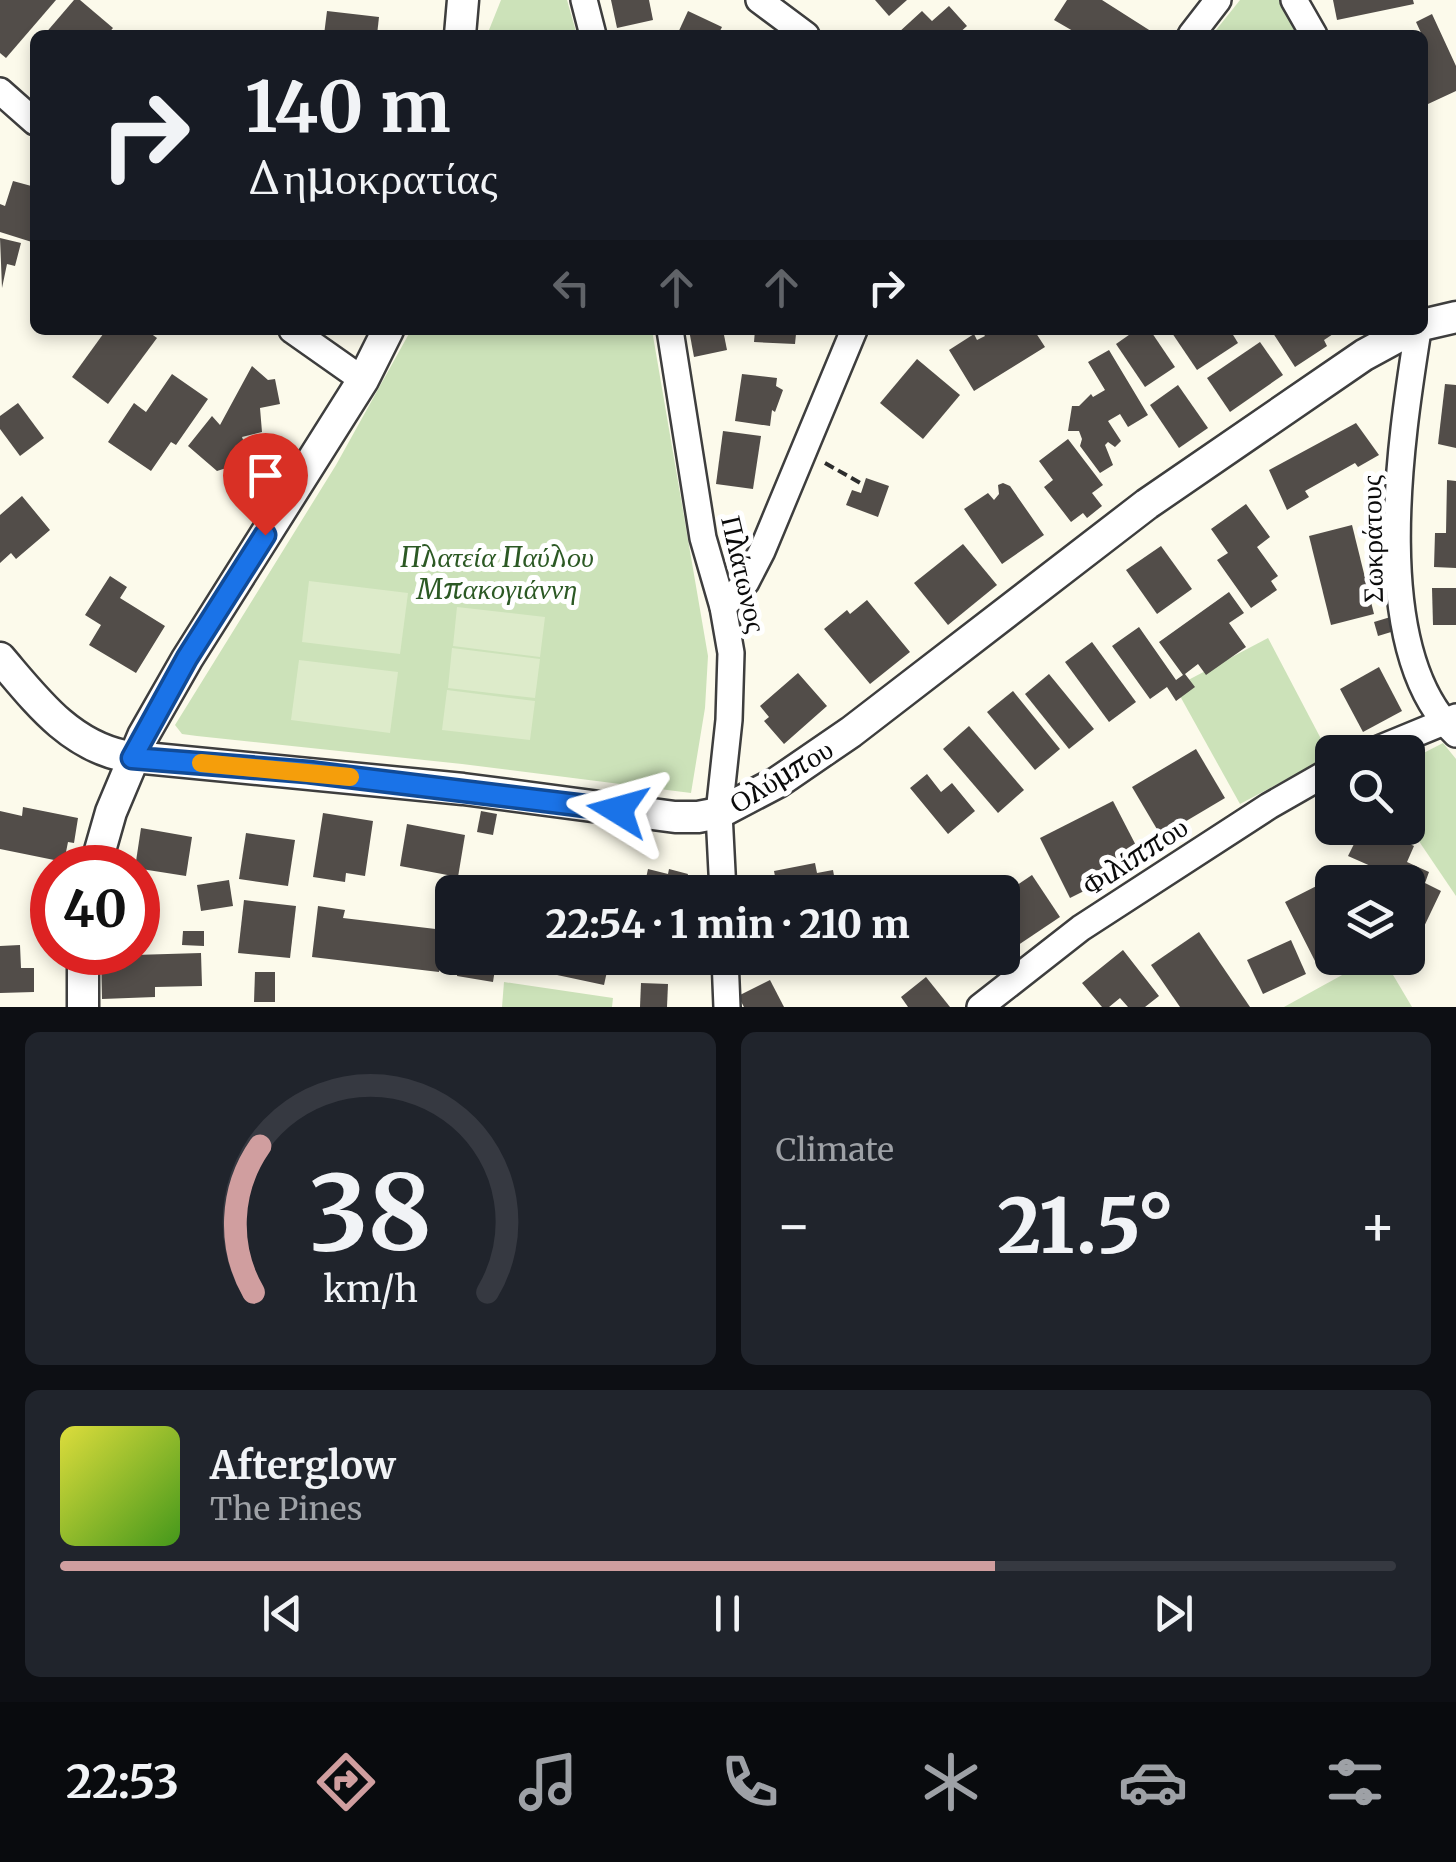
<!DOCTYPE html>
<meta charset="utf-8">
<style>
body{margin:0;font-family:Merriweather,serif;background:#20242c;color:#f1f3f6;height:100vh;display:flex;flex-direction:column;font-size:38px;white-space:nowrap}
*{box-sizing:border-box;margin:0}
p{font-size:32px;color:#9ea1a6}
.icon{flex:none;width:55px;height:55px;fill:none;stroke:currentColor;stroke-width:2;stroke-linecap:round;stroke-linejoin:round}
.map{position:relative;height:1007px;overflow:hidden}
.sheet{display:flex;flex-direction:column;gap:25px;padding:25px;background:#0d0f14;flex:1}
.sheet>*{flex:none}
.hud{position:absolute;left:30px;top:30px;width:1398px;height:305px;border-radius:15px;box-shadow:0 5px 15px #0003;background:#171b24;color:#f1f3f6;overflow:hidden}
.controls{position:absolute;left:1315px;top:735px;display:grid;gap:20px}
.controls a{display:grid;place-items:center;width:110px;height:110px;border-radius:15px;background:#171b24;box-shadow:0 5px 15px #0003;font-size:50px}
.speed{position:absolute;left:30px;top:845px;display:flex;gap:20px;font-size:50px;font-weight:700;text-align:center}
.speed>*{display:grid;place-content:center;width:130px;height:130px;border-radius:50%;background:#171b24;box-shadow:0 5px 15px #0003;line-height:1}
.speed .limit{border:15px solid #d22;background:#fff;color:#111}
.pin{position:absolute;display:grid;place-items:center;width:85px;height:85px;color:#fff;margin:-102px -42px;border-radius:50% 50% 50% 0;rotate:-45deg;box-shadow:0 0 10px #0007}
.pin .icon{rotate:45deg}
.me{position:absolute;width:110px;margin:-55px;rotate:278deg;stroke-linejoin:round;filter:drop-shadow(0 0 8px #0008)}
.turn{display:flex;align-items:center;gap:35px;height:210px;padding:0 50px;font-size:45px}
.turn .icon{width:130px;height:130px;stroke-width:2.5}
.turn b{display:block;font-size:70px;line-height:85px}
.lanes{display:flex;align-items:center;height:95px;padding:0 50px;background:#0003;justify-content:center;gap:50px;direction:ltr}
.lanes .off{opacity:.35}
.big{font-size:75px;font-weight:800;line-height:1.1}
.sheet .widget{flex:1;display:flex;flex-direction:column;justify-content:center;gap:15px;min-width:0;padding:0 35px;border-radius:15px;background:#20242c}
.sheet .dial{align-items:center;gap:0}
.dial svg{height:260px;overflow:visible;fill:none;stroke:#363941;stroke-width:7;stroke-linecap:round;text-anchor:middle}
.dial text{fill:#f1f3f6;stroke:none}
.song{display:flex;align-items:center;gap:30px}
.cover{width:120px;height:120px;border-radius:15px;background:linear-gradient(135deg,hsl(60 70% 55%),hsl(100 70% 35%))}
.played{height:10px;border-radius:5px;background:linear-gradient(90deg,#d09e9f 70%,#363941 70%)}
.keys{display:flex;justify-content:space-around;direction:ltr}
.heat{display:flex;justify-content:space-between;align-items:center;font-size:55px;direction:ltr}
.sheet .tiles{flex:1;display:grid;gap:25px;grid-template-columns:1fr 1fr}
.widget:last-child{grid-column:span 2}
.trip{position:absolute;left:435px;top:875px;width:585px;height:100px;border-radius:15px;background:#171b24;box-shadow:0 5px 15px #0003;font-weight:800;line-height:100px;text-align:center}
.tab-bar{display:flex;height:160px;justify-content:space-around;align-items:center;background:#090b0e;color:#9ea1a6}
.tab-bar .icon{width:70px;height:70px}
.tab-bar .on{color:#d09e9f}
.tab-bar b{font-size:45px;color:#f1f3f6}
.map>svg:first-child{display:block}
</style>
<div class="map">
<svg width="1456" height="1007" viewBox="0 0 1456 1007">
<rect width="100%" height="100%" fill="#fcfaeb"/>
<!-- green -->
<g fill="#cce2b9">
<polygon points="501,0 567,0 577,35 487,35"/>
<polygon points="1240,0 1282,0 1302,35 1212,35"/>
<polygon points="411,330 652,330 708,656 705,708 691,793 462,764 197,736 182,734 175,725 336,465"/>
<polygon points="1268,638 1330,756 1240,804 1175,687"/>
<polygon points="1443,743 1456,759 1456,896 1408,825 1408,761"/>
<polygon points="1373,958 1383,958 1412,1007 1284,1007"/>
<polygon points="504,982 613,998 612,1007 502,1007"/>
</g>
<!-- pitch -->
<g fill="#ddebca">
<polygon points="309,581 408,593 400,654 302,642"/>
<polygon points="457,607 545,617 540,657 453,646"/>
<polygon points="452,648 540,659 535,698 448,688"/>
<polygon points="299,660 398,672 390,733 291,720"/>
<polygon points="447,690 535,701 530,740 442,730"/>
</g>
<!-- building -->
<g fill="#524d49">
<polygon points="0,0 56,0 6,58 0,53"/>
<polygon points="74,0 80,0 113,28 107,35 44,35"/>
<polygon points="611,0 649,0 653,20 617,28"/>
<polygon points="875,0 907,0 889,16"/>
<polygon points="1067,0 1102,0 1157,35 1071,35 1073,31 1054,20"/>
<polygon points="1333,0 1413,0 1414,4 1337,20"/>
<polygon points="949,6 967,26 957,35 898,33 922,11 932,21"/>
<polygon points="327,11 379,17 377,35 324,35"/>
<polygon points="688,11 722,27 718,35 677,35"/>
<polygon points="1432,14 1456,66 1456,91 1428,104 1422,91 1422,35 1416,22"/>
<polygon points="13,181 35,187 35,243 0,232 0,204 5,206"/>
<polygon points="0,238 21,243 15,266 7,264 2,288"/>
<polygon points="106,330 146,330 157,338 108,404 72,377"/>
<polygon points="689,330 723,330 727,350 694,357"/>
<polygon points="755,330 804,330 804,335 796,334 795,344 754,342"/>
<polygon points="981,330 1034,330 1045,347 974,391 949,350 974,334 977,340 985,336"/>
<polygon points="1136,330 1150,330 1175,367 1145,387 1116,344"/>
<polygon points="1170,330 1230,330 1238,343 1197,370"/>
<polygon points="1271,330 1339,330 1324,340 1327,346 1295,367"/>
<polygon points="1260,342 1283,375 1230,412 1207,378"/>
<polygon points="1109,350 1148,415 1128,427 1120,414 1108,421 1121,441 1115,447 1108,442 1105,445 1113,465 1100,473 1080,446 1082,439 1079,431 1068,431 1072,406 1079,406 1091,394 1093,397 1105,390 1088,362"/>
<polygon points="917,359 960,395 923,439 880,403"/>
<polygon points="252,366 268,380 275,379 280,404 260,408 262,432 242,437 245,445 240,449 242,463 217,471 188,446 212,416 220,425"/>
<polygon points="172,374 208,399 176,445 171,442 151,471 108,442 134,403 146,412"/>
<polygon points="742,374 777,378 776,386 783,390 775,412 772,410 770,426 735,421"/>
<polygon points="1445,384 1456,385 1456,448 1438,444"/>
<polygon points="1178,385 1208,428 1179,448 1150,405"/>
<polygon points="18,403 44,438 20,456 0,429 0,416"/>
<polygon points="1356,423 1379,455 1358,467 1355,463 1305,491 1309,497 1287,510 1269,470"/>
<polygon points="723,431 761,436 753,489 716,484"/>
<polygon points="1068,439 1103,485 1092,493 1102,506 1087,518 1083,513 1071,522 1044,487 1053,480 1039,461"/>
<polygon points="866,478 889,486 878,517 846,505 852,490 861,493"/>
<polygon points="1447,480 1456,481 1456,568 1434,567 1435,533 1446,533"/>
<polygon points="1003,483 1010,486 1044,535 1002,564 964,509 988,493 994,500 999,494 998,485"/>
<polygon points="22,496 50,530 16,559 11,553 0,563 0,515"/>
<polygon points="1246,504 1270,537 1257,547 1278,576 1271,581 1277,590 1251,608 1217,560 1228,553 1211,529"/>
<polygon points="1352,525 1374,614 1331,625 1309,536"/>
<polygon points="963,544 997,585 948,625 914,583"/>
<polygon points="1161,546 1192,589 1157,614 1126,570"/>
<polygon points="110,576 127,587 120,598 165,626 136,673 89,645 101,625 85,615"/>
<polygon points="1432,588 1456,588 1456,625 1433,625"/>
<polygon points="1229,592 1244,613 1229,623 1246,647 1206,675 1198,664 1185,674 1195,687 1176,701 1167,687 1150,699 1112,646 1139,627 1176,680 1183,675 1159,642"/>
<polygon points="867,600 910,652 870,684 824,629 847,610 850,614"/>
<polygon points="1397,615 1401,629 1378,636 1374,622"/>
<polygon points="1092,642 1136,702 1109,722 1065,662"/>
<polygon points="1379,667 1402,711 1363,732 1340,689"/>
<polygon points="798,673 827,706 784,744 764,721 769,717 760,706"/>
<polygon points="1049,674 1094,729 1069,749 1025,694"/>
<polygon points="1013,691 1060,749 1035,770 987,712"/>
<polygon points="969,726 1024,790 998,813 943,749"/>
<polygon points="1196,749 1225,798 1161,836 1132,787"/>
<polygon points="927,774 941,792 952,783 975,811 948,834 910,788"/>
<polygon points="1113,801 1144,861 1070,898 1040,838"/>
<polygon points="23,807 78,818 74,843 68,842 64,862 0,849 0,811 22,816"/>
<polygon points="481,811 497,814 493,835 477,832"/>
<polygon points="323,813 373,821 365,876 346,873 345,882 313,877"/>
<polygon points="407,824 465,835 458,877 400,866"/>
<polygon points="141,828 192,837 186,876 135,868"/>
<polygon points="1347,828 1396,828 1392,835 1414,846 1407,862 1429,872 1425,883 1441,891 1420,935 1408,929 1408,882 1376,882 1382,871 1348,856 1356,840 1344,835"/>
<polygon points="246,833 295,840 288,886 239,879"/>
<polygon points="815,863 817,873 833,870 837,892 778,892 774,871"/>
<polygon points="1352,868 1359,882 1332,882 1332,954 1316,963 1285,902"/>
<polygon points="648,869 668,874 669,869 688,874 683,892 643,892"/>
<polygon points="1032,875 1060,917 1002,956 1002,895"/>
<polygon points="229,880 233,906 201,911 197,885"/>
<polygon points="244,900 296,906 290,958 238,953"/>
<polygon points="318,906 345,910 343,918 444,930 439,972 312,957"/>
<polygon points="183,931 204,931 204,946 182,945"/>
<polygon points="1199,932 1250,1007 1180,1007 1151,965"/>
<polygon points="1291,940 1306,974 1263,994 1247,960"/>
<polygon points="20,945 21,968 34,968 34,992 0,993 0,946"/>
<polygon points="1123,950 1159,996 1145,1007 1128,1007 1120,998 1109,1007 1102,1007 1082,983"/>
<polygon points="201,953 202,986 155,987 155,997 102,999 101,956"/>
<polygon points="471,958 527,958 524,971 470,961"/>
<polygon points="546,958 610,958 604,985 543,972"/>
<polygon points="629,958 652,958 650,970 627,966"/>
<polygon points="459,963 495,969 493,982 457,976"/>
<polygon points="255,972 275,972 275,1002 254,1002"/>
<polygon points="926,977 950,1007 908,1007 901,997"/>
<polygon points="770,980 784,1007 744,1007 738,996"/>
<polygon points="641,983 668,984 667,1007 640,1007"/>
</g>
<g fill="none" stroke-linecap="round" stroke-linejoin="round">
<!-- minor casing -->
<g stroke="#3e3e3e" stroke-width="30">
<g id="minor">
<polyline points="584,0 593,35"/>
<polyline points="759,0 806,35"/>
<polyline points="1294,0 1314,35"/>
<polyline points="1191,35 1218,0"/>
<polyline points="0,91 35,122"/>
<polyline points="292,330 363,380"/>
<polyline points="670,330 703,538 723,607 731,653 729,720 719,813 723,892"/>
<path d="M1418 330C1401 438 1367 651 1456 734"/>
<polyline points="723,607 746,582 762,551 854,330"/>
<polyline points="1371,752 1456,717"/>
<polyline points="725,958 727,1007"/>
<polyline points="980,1007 1081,928 1269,806 1332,770"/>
</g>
</g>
<!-- tertiary casing -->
<g stroke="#3e3e3e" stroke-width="35">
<g id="tertiary">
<polyline points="460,35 463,0"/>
<polyline points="1422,325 1456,317"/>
<path d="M0 658C36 700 68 744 124 756L463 789 675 817H698L719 813 778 782 851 732 1147 504 1364 355 1410 330"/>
<polyline points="95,868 111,812 143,736 187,659 363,380 388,330"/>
<polyline points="83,1007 83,952"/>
</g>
</g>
<!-- path -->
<polyline stroke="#2d2d2d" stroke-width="4" stroke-dasharray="10 5" stroke-linecap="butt" points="825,463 864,485"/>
<!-- minor -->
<use href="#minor" stroke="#fff" stroke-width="25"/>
<!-- tertiary -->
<use href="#tertiary" stroke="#fff" stroke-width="30"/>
</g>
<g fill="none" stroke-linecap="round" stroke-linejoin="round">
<!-- route casing -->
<g stroke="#114b97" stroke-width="25">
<polyline id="route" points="265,535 187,658 132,758 308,772 618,810"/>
</g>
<!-- route -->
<use href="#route" stroke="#1a73e8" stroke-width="18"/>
<!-- slow -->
<polyline stroke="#f59e0b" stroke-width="18" points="201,763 350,777"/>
</g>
<g text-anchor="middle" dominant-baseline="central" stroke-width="10" stroke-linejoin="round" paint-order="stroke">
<!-- street labels -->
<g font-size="28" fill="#0b0b0b" stroke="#fff">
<text transform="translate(1372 539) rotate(-91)">Σωκράτους</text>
<text transform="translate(744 574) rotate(77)">Πλάτωνος</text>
<text transform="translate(781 776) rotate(-31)">Ολύμπου</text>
<text transform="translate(1135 856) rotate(-33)">Φιλίππου</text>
</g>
<!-- park labels -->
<g font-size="28" font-style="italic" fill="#2c5924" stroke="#fff">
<text x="497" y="557">Πλατεία Παύλου<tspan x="497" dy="32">Μπακογιάννη</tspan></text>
</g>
</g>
</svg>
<div class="controls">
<a><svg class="icon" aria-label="search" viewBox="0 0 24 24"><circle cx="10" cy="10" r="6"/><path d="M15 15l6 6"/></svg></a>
<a><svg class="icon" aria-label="layers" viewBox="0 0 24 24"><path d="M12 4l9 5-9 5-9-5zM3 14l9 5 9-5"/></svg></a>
</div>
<div class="speed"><div class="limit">40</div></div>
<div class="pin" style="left:265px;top:535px;background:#d93025"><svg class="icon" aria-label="arrive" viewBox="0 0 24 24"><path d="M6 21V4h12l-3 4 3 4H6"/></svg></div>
<svg class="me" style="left:618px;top:810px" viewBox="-20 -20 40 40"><path d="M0-17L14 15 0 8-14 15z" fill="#1a73e8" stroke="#fff" stroke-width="4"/></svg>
<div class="trip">22:54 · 1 min · 210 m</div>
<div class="hud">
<div class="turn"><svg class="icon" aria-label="right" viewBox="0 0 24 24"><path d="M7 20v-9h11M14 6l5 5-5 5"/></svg><div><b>140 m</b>Δημοκρατίας</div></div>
<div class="lanes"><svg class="icon off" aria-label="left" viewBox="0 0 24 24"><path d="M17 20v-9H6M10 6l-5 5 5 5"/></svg><svg class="icon off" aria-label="ahead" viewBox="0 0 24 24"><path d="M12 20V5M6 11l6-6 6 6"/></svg><svg class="icon off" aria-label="ahead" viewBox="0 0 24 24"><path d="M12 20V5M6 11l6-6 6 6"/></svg><svg class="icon" aria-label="right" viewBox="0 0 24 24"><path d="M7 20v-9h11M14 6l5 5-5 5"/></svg></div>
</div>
</div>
<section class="sheet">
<div class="tiles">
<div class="widget dial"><svg viewBox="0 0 100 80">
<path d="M14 69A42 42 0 1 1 86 69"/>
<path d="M14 69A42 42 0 0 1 16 24" stroke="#d09e9f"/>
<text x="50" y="56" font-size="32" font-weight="700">38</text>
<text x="50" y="72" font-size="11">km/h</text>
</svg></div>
<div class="widget"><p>Climate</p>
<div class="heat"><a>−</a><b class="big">21.5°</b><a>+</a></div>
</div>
<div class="widget">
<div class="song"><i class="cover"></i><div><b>Afterglow</b><p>The Pines</p></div></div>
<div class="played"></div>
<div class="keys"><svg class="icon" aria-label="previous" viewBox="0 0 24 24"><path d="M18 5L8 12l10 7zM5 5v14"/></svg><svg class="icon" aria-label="pause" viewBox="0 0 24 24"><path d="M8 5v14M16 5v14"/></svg><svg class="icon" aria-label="next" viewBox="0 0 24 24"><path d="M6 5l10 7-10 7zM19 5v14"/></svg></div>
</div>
</div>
</section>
<nav class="tab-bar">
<b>22:53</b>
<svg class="icon on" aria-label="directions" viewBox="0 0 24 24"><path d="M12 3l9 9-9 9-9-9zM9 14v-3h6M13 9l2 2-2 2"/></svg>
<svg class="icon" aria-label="music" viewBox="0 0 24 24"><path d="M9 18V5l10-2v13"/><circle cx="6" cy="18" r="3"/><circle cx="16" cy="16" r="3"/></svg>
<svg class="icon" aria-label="phone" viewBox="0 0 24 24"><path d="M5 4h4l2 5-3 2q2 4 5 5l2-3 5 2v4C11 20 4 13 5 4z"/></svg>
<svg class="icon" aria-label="climate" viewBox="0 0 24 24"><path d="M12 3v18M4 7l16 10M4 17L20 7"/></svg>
<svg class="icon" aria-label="car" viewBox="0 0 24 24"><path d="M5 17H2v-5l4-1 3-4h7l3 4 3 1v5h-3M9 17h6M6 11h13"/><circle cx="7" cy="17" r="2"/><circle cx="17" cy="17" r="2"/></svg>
<svg class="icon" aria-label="filters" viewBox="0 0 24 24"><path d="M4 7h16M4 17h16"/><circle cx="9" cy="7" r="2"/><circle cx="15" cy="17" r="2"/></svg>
</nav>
